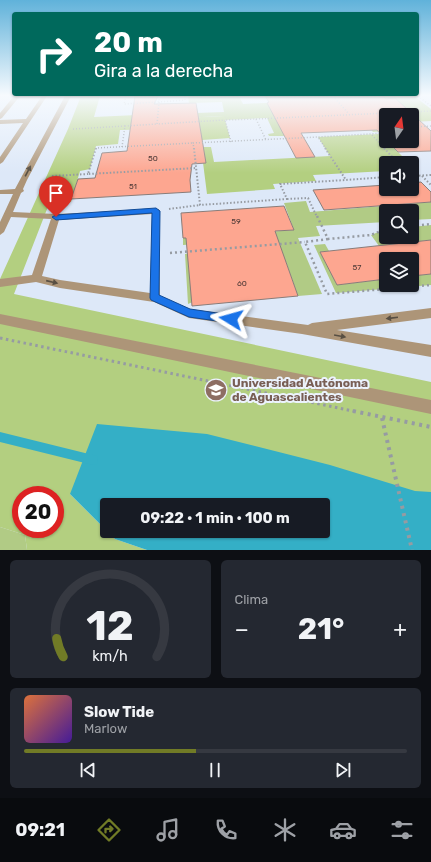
<!DOCTYPE html>
<html lang="es">
<meta charset="utf-8">
<style>
body{margin:0;font-family:Rubik,sans-serif;background:#242831;color:#f1f3f6;height:100vh;display:flex;flex-direction:column;font-size:15px;white-space:nowrap}
*{box-sizing:border-box;margin:0}
p{font-size:13px;color:#9ea1a6}
.icon{flex:none;width:22px;height:22px;fill:none;stroke:currentColor;stroke-width:2;stroke-linecap:round;stroke-linejoin:round}
.map{position:relative;height:550px;overflow:hidden}
.drawer{display:flex;flex-direction:column;gap:10px;padding:10px;background:#0d0f14;flex:1}
.drawer>*{flex:none}
.banner{position:absolute;left:12px;top:12px;width:407px;height:84px;border-radius:4px;box-shadow:0 1px 3px #0004;background:#00695c;color:#fff;overflow:hidden}
.needle{width:26px;rotate:14deg}
.tools{position:absolute;left:379px;top:108px;display:grid;gap:8px}
.tools a{display:grid;place-items:center;width:40px;height:40px;border-radius:4px;background:#171b24;box-shadow:0 1px 3px #0004;font-size:20px}
.speed{position:absolute;left:12px;top:486px;display:flex;gap:8px;font-size:20px;font-weight:700;text-align:center}
.speed>*{display:grid;place-content:center;width:52px;height:52px;border-radius:50%;background:#171b24;box-shadow:0 1px 3px #0004;line-height:1}
.speed .limit{border:6px solid #d22;background:#fff;color:#111}
.pin{position:absolute;display:grid;place-items:center;width:34px;height:34px;color:#fff;margin:-41px -17px;border-radius:50% 50% 50% 0;rotate:-45deg;box-shadow:0 0 4px #0007}
.pin .icon{rotate:45deg}
.me{position:absolute;width:44px;margin:-22px;rotate:278deg;stroke-linejoin:round;filter:drop-shadow(0 0 3px #0008)}
.turn{display:flex;align-items:center;gap:14px;height:84px;padding:0 16px;font-size:18px}
.turn .icon{width:52px;height:52px;stroke-width:2.5}
.turn b{display:block;font-size:28px;line-height:34px}
.big{font-size:30px;font-weight:700;line-height:1.1}
.drawer .widget{flex:1;display:flex;flex-direction:column;justify-content:center;gap:6px;min-width:0;padding:0 14px;border-radius:6px;background:#242831}
.drawer .dial{align-items:center;gap:0}
.dial svg{height:104px;overflow:visible;fill:none;stroke:#363941;stroke-width:7;stroke-linecap:round;text-anchor:middle}
.dial text{fill:#f1f3f6;stroke:none}
.song{display:flex;align-items:center;gap:12px}
.cover{width:48px;height:48px;border-radius:6px;background:linear-gradient(135deg,hsl(20 70% 55%),hsl(260 70% 35%))}
.played{height:4px;border-radius:2px;background:linear-gradient(90deg,#717b26 45%,#363941 45%)}
.keys{display:flex;justify-content:space-around;direction:ltr}
.heat{display:flex;justify-content:space-between;align-items:center;font-size:22px;direction:ltr}
.drawer .tiles{flex:1;display:grid;gap:10px;grid-template-columns:1fr 1fr}
.widget:last-child{grid-column:span 2}
.trip{position:absolute;left:100px;top:498px;width:230px;height:40px;border-radius:4px;background:#171b24;box-shadow:0 1px 3px #0004;font-weight:700;line-height:40px;text-align:center}
.tab-bar{display:flex;height:64px;justify-content:space-around;align-items:center;background:#090b0e;color:#9ea1a6}
.tab-bar .icon{width:28px;height:28px}
.tab-bar .on{color:#717b26}
.tab-bar b{font-size:18px;color:#f1f3f6}
.map>svg:first-child{display:block}
</style>
<div class="map">
<svg width="431" height="550" viewBox="0 0 431 550">
<rect width="100%" height="100%" fill="#ecf3fd"/>
<!-- built -->
<path fill="#dde8f8" fill-rule="evenodd" d="M0 96H431V550H0ZM386 115H412V141H386ZM386 163H412V189H386ZM386 211H412V237H386ZM386 259H412V285H386ZM21 495H55V529H21ZM107 505H323V531H107Z"/>
<!-- green -->
<g fill="#b1cb85">
<polygon points="188,96 239,96 243,104 323,100 319,96 345,96 350,101 285,136 269,136 268,134 274,133 267,118 225,120 223,116 161,119 167,114 224,112 222,102 189,103"/>
<polygon points="306,201 310,212 431,202 431,219 412,220 412,211 386,211 386,222 316,226 320,236 298,238 322,294 298,296 286,262 188,304 185,254 261,240 183,245 183,238 294,230 284,203"/>
<polygon points="431,225 431,240 379,246 371,235 386,229 386,237 412,237 412,227"/>
<polygon points="325,244 329,251 320,252 337,285 386,279 386,285 412,285 412,276 431,274 431,285 336,293 314,245"/>
<polygon points="0,527 25,535 27,550 0,550"/>
</g>
<!-- forest -->
<g fill="#b3cf80" fill-rule="evenodd">
<path d="M81 96H100L94 117 158 114V119L224 116 230 138 202 140 200 127 124 130H120L118 144 96 146 90 169 80 171 71 202 49 204 14 294 431 382V492L70 494 115 539 147 550H27L25 535 0 527V279L68 129ZM21 495H55V529H21Z"/>
<polygon points="383,96 414,96 431,109 431,121 412,122 412,115 386,115 386,131 373,132 358,114 410,112 395,99 386,99"/>
<polygon points="380,134 409,163 386,163 386,171 313,175 316,181 273,184 275,189 207,194 201,147 211,147 214,162 330,156 318,137"/>
</g>
<!-- water -->
<polygon fill="#34afc6" points="97,424 207,434 330,465 415,491 431,492 431,550 147,550 115,539 107,531 323,531 323,505 107,505 107,531 70,494"/>
<g fill="none" stroke-linecap="round" stroke-linejoin="round">
<!-- stream -->
<polygon fill="#34afc6" fill-rule="evenodd" points="0,432 93,455 97,456 98,460 97,464 93,465 0,442"/>
</g>
<!-- building -->
<g fill="#fda690" stroke="#897d7a">
<polygon points="135,96 158,96 154,104 196,103 206,163 192,164 190,180 191,192 71,199 78,179 95,178 102,153 127,151"/>
<polygon points="265,96 383,96 386,99 395,98 431,131 431,151 398,152 387,141 412,141 412,115 386,115 386,140 377,130 301,133 315,157 296,158 267,103 269,102"/>
<polygon points="421,182 431,192 431,202 324,210 313,190 386,185 386,189 412,189 412,183"/>
<polygon points="284,206 294,230 275,231 298,296 192,306 186,238 183,238 181,213"/>
<polygon points="431,240 431,274 412,276 412,259 386,259 386,279 337,285 320,252"/>
</g>
<g fill="none" stroke-linecap="round" stroke-linejoin="round">
<!-- path-far4 -->
<g stroke="#969ba2" stroke-width="1.5" stroke-dasharray="1 2" stroke-linecap="butt">
<polyline points="126,96 124,104 159,102 159,96"/>
<polyline points="185,96 185,100 159,102 157,124 225,120"/>
<polyline points="333,96 349,114"/>
<polyline points="418,96 431,106"/>
<polyline points="256,119 431,111"/>
<polyline points="412,127 431,126"/>
<polyline points="73,129 125,126"/>
<polyline points="372,135 385,149"/>
<polyline points="231,142 225,120 256,119 266,140"/>
<polyline points="122,147 125,126 157,124"/>
<polyline points="96,149 96,148 193,143"/>
<polyline points="194,149 193,143 318,137"/>
<polyline points="326,149 318,137 386,133"/>
</g>
<!-- path-far3 -->
<g stroke="#969ba2" stroke-width="2" stroke-dasharray="1.5 2" stroke-linecap="butt">
<polyline points="96,148 88,174 196,168"/>
<polyline points="194,148 200,205 287,199 280,184 346,180"/>
<polyline points="325,148 346,180 386,177"/>
<polyline points="384,148 398,163"/>
<polyline points="52,176 88,174"/>
<polyline points="412,176 431,175"/>
<polyline points="422,176 431,185"/>
<polyline points="287,199 308,198 317,217"/>
<polyline points="169,209 200,205"/>
</g>
<!-- path-far2 -->
<g stroke="#969ba2" stroke-width="2.5" stroke-dasharray="2 3" stroke-linecap="butt">
<polyline points="317,216 328,239 371,235 386,229"/>
<polyline points="412,226 431,224"/>
<polyline points="328,239 305,242 327,294 431,285"/>
<polyline points="170,253 305,242"/>
</g>
<!-- path-far1 -->
<polyline stroke="#969ba2" stroke-width="3" stroke-dasharray="2.5 3.5" stroke-linecap="butt" points="0,338 358,412"/>
<!-- path -->
<g stroke="#969ba2" stroke-width="4" stroke-dasharray="3 4.5" stroke-linecap="butt">
<polyline points="353,411 431,427"/>
<polyline points="382,418 412,550"/>
</g>
<!-- lane -->
<g fill="#ad9578" fill-rule="evenodd">
<polygon points="14,96 20,96 2,118 0,119 0,113"/>
<polygon points="42,96 47,96 3,162 0,164 0,157 23,123 0,124 0,120 26,119"/>
<path d="M65 96H71L27 180 23 189 24 191 21 193 13 212 56 214 159 209 160 296 190 309 308 325 312 323 431 308V318L337 330 431 345V357L302 334 189 318 154 302 60 288 36 282 0 287V279L32 275 51 219 11 217 4 232 0 235V222L13 194H0V190L15 189ZM152 214 150 293 60 280 42 276 59 220Z"/>
<polygon points="0,314 431,400 431,414 0,324"/>
</g>
</g>
<!-- one-way arrows -->
<defs><path id="oneway-solid" d="M-6-.8H1V-3.2L6.5 0L1 3.2V.8H-6Z"/></defs>
<g fill="#584f43">
<use href="#oneway-solid" transform="translate(28 171) rotate(-62)"/>
<use href="#oneway-solid" transform="translate(52 282) rotate(13)"/>
<use href="#oneway-solid" transform="translate(392 318) rotate(173)"/>
<use href="#oneway-solid" transform="translate(340 336) rotate(10)"/>
</g>
<!-- sky -->
<linearGradient id="sky" x2="0" y2="1"><stop stop-color="#60b2da"/><stop offset="0.55" stop-color="#f6fafe"/><stop offset="1" stop-color="#f6fafe" stop-opacity="0"/></linearGradient>
<rect width="431" height="173" fill="url(#sky)"/>
<!-- route -->
<polygon fill="#1a73e8" stroke="#114b97" points="156,208 160,211 159,295 190,309 231,315 235,316 236,319 235,322 231,323 189,317 151,300 150,298 152,213 56,220 52,217 56,215"/>
<!-- icons -->
<defs>
<g id="university-disc" transform="scale(1.15)"><circle r="9.5" fill="#8d6e63" stroke="#ecf3fd"/><path d="M0-5L7-2L0 1L-7-2ZM-4 1L0 2.5L4 1V4Q0 6-4 4Z" fill="#fff"/></g>
</defs>
<g fill-rule="evenodd">
<use href="#university-disc" x="216" y="390"/>
</g>
<g text-anchor="middle" dominant-baseline="central" stroke-width="4" stroke-linejoin="round" paint-order="stroke">
<!-- number labels -->
<g font-size="8" fill="#4d3936">
<text x="153" y="158">50</text>
<text x="133" y="186">51</text>
<text x="236" y="221">59</text>
<text x="357" y="267">57</text>
<text x="242" y="283">60</text>
</g>
<!-- near-education labels -->
<g font-size="12" font-weight="bold" fill="#785e54" stroke="#ecf3fd" text-anchor="start">
<text x="232" y="383">Universidad Autónoma<tspan x="232" dy="14">de Aguascalientes</tspan></text>
</g>
</g>
</svg>
<div class="tools">
<a><svg class="needle" viewBox="-14 -14 28 28"><path d="M0-13l5 13h-10z" fill="#e53935"/><path d="M0 13l5-13h-10z" fill="#9ea1a6"/></svg></a>
<a><svg class="icon" aria-label="sound" viewBox="0 0 24 24"><path d="M4 9h4l5-4v14l-5-4H4zM17 9q2 3 0 6"/></svg></a>
<a><svg class="icon" aria-label="search" viewBox="0 0 24 24"><circle cx="10" cy="10" r="6"/><path d="M15 15l6 6"/></svg></a>
<a><svg class="icon" aria-label="layers" viewBox="0 0 24 24"><path d="M12 4l9 5-9 5-9-5zM3 14l9 5 9-5"/></svg></a>
</div>
<div class="speed"><div class="limit">20</div></div>
<div class="pin" style="left:56px;top:217px;background:#d93025"><svg class="icon" aria-label="arrive" viewBox="0 0 24 24"><path d="M6 21V4h12l-3 4 3 4H6"/></svg></div>
<svg class="me" style="left:231px;top:319px" viewBox="-20 -20 40 40"><path d="M0-17L14 15 0 8-14 15z" fill="#1a73e8" stroke="#fff" stroke-width="4"/></svg>
<div class="trip">09:22 · 1 min · 100 m</div>
<div class="banner">
<div class="turn"><svg class="icon" aria-label="right" viewBox="0 0 24 24"><path d="M7 20v-9h11M14 6l5 5-5 5"/></svg><div><b>20 m</b>Gira a la derecha</div></div>
</div>
</div>
<section class="drawer">
<div class="tiles">
<div class="widget dial"><svg viewBox="0 0 100 80">
<path d="M14 69A42 42 0 1 1 86 69"/>
<path d="M14 69A42 42 0 0 1 9 55" stroke="#717b26"/>
<text x="50" y="56" font-size="32" font-weight="700">12</text>
<text x="50" y="72" font-size="11">km/h</text>
</svg></div>
<div class="widget"><p>Clima</p>
<div class="heat"><a>−</a><b class="big">21°</b><a>+</a></div>
</div>
<div class="widget">
<div class="song"><i class="cover"></i><div><b>Slow Tide</b><p>Marlow</p></div></div>
<div class="played"></div>
<div class="keys"><svg class="icon" aria-label="previous" viewBox="0 0 24 24"><path d="M18 5L8 12l10 7zM5 5v14"/></svg><svg class="icon" aria-label="pause" viewBox="0 0 24 24"><path d="M8 5v14M16 5v14"/></svg><svg class="icon" aria-label="next" viewBox="0 0 24 24"><path d="M6 5l10 7-10 7zM19 5v14"/></svg></div>
</div>
</div>
</section>
<nav class="tab-bar">
<b>09:21</b>
<svg class="icon on" aria-label="directions" viewBox="0 0 24 24"><path d="M12 3l9 9-9 9-9-9zM9 14v-3h6M13 9l2 2-2 2"/></svg>
<svg class="icon" aria-label="music" viewBox="0 0 24 24"><path d="M9 18V5l10-2v13"/><circle cx="6" cy="18" r="3"/><circle cx="16" cy="16" r="3"/></svg>
<svg class="icon" aria-label="phone" viewBox="0 0 24 24"><path d="M5 4h4l2 5-3 2q2 4 5 5l2-3 5 2v4C11 20 4 13 5 4z"/></svg>
<svg class="icon" aria-label="climate" viewBox="0 0 24 24"><path d="M12 3v18M4 7l16 10M4 17L20 7"/></svg>
<svg class="icon" aria-label="car" viewBox="0 0 24 24"><path d="M5 17H2v-5l4-1 3-4h7l3 4 3 1v5h-3M9 17h6M6 11h13"/><circle cx="7" cy="17" r="2"/><circle cx="17" cy="17" r="2"/></svg>
<svg class="icon" aria-label="filters" viewBox="0 0 24 24"><path d="M4 7h16M4 17h16"/><circle cx="9" cy="7" r="2"/><circle cx="15" cy="17" r="2"/></svg>
</nav>
